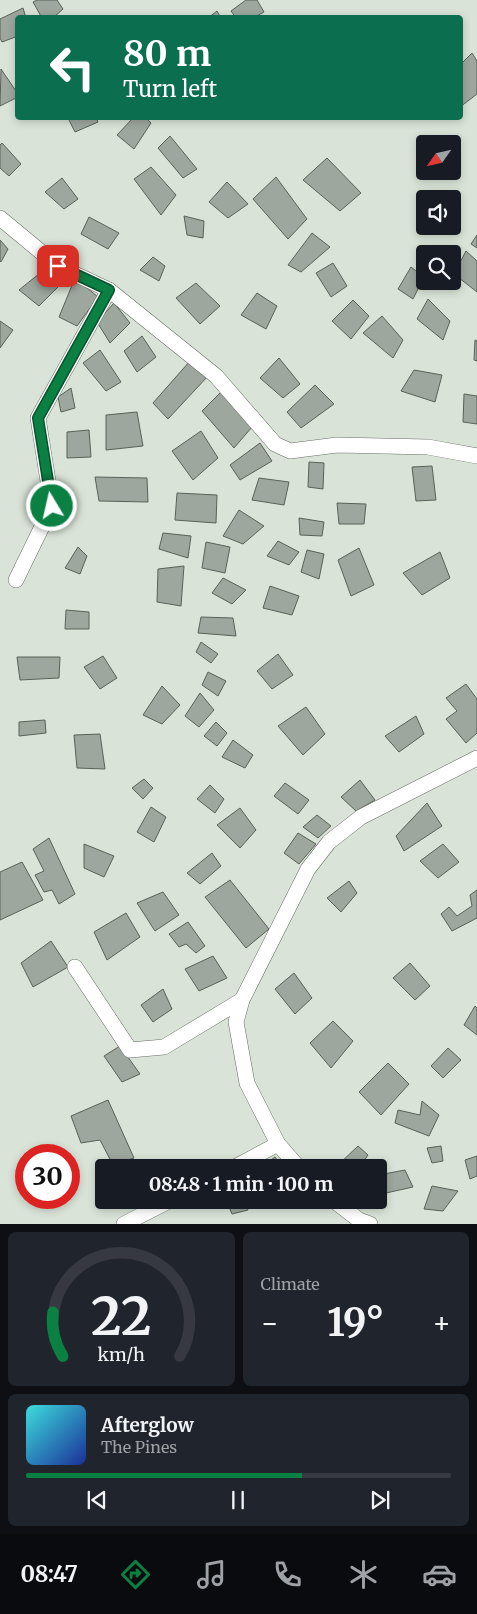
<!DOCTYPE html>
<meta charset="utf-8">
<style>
body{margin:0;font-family:Merriweather,serif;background:#20242c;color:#f1f3f6;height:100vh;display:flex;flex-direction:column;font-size:19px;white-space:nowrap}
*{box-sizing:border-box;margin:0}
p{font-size:16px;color:#9ea1a6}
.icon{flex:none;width:28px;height:28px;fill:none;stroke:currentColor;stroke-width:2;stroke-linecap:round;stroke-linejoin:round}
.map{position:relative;height:1224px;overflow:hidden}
.drawer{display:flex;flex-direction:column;gap:8px;padding:8px;background:#0d0f14;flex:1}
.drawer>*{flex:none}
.top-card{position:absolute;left:15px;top:15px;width:448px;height:105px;border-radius:5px;box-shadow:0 2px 8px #0003;background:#0b6e4f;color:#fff;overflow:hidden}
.needle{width:32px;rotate:236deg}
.controls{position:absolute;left:416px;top:135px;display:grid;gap:10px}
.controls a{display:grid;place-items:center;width:45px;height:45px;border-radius:5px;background:#171b24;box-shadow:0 2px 8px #0003;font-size:25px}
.speed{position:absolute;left:15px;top:1144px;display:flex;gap:10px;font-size:25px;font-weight:700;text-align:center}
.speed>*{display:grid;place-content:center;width:65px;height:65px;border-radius:50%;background:#171b24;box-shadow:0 2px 8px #0003;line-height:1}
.speed .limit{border:8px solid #d22;background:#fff;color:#111}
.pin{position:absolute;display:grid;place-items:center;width:42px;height:42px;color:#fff;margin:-21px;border-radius:10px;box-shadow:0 2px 8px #0006}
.me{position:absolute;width:55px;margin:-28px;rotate:351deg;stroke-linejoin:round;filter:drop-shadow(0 0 4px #0008)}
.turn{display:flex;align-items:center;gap:18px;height:105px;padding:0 25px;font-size:22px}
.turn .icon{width:65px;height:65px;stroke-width:2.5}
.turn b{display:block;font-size:35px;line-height:42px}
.big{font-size:38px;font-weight:700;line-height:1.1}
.drawer .widget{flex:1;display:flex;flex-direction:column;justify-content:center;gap:8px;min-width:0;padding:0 18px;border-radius:8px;background:#20242c}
.drawer .dial{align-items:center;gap:0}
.dial svg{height:130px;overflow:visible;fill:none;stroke:#363941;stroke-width:7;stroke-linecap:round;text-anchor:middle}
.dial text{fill:#f1f3f6;stroke:none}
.song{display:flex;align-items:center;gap:15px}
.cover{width:60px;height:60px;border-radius:8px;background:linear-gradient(135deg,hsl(180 70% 55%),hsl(230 70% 35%))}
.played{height:5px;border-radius:2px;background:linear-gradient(90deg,#0b8043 65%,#363941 65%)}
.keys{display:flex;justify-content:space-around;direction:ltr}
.heat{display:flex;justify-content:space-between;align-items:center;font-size:28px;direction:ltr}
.drawer .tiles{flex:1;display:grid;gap:8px;grid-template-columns:1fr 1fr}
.widget:last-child{grid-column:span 2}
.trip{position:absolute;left:95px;top:1159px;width:292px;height:50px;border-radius:5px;background:#171b24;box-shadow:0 2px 8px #0003;font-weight:700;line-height:50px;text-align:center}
.dock{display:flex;height:80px;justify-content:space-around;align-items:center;background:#090b0e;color:#9ea1a6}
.dock .icon{width:35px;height:35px}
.dock .active{color:#0b8043}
.dock b{font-size:22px;color:#f1f3f6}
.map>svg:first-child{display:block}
</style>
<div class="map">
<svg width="477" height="1224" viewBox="0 0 477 1224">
<rect width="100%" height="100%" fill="#d9e3d7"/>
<!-- building -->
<g fill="#9ea79d" stroke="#5a6258">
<polygon points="37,0 57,0 63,9 53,18 42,18 33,2"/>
<polygon points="246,0 257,0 264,12 253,18 236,18 231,11"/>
<polygon points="23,8 26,18 18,18 18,36 2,42 0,38 0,19"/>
<polygon points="217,11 221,18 208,18"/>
<polygon points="472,53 477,61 477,94 460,107 460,65"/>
<polygon points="1,69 18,94 18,97 0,106"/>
<polygon points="68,118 96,118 98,122 75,132"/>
<polygon points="133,118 146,118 151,123 134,149 117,135"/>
<polygon points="170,136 197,169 183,178 158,148"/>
<polygon points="2,143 21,164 9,176 0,168 0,145"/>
<polygon points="327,158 361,193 340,211 303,180"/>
<polygon points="151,167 176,195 161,215 134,179"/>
<polygon points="276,177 307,219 288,239 253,199"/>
<polygon points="62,178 78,199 64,209 45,192"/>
<polygon points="227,182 248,204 228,218 209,202"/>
<polygon points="184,216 204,221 203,238 187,235"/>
<polygon points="89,217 119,233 108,249 81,234"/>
<polygon points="312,233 330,247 301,272 288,265"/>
<polygon points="477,235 477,248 471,244"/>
<polygon points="0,240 8,249 1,262 0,261"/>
<polygon points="466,251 477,261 477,292 454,274"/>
<polygon points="153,257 165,266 159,281 140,270"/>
<polygon points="333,263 347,286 331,297 316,273"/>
<polygon points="411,267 424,277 413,299 398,289"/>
<polygon points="45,269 59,286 39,306 19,290"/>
<polygon points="75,278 98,297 77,326 59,317"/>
<polygon points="196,283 220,306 200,324 176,298"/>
<polygon points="257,293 277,306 266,329 241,315"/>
<polygon points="428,299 450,321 443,340 417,319"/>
<polygon points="353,300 369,316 351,339 332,321"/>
<polygon points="114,303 130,323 110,343 97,322"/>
<polygon points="382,316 403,340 393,358 363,333"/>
<polygon points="0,321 13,330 0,348"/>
<polygon points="142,336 156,357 137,372 124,351"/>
<polygon points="475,340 477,341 477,361 474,360"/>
<polygon points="100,350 121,382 106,391 83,363"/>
<polygon points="279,358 300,384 283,398 260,378"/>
<polygon points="190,361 208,376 168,419 153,403"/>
<polygon points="414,370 442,375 435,402 401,391"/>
<polygon points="315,385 334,404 301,428 287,412"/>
<polygon points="71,388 75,408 61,412 58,397"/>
<polygon points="222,391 252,427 234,448 202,411"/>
<polygon points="464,394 477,396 477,424 463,422"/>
<polygon points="137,412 143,446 106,450 106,415"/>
<polygon points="89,430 91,457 67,458 67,432"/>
<polygon points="201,431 218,458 193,480 172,451"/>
<polygon points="260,443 272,461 240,480 230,465"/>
<polygon points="309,462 324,463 323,489 308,487"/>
<polygon points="432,466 436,500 416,501 412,467"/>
<polygon points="95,477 147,478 148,502 99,501"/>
<polygon points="259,478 289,482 284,505 252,500"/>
<polygon points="177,493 217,495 216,523 175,520"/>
<polygon points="337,503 366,504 364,524 339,524"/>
<polygon points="239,510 264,526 243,544 223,536"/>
<polygon points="299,518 324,522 322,536 300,535"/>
<polygon points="163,533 191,536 188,558 159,549"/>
<polygon points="278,541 299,552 289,565 267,556"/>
<polygon points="206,542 230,547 225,573 202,568"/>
<polygon points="78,547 87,556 80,574 65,568"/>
<polygon points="359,548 374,585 351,596 338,560"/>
<polygon points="307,550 324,554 319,579 301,572"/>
<polygon points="440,552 450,578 422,595 403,573"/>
<polygon points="184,566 181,606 157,602 158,569"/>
<polygon points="223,578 246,590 232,604 212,593"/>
<polygon points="270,586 299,596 292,615 263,608"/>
<polygon points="66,610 89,612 89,629 65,629"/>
<polygon points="201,617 233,618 236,636 198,633"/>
<polygon points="201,642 218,654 211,663 196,652"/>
<polygon points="278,654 293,675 272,689 257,671"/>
<polygon points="103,656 117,678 100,689 84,667"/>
<polygon points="17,657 60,657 59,678 20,680"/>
<polygon points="208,672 226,681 218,696 202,685"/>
<polygon points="466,684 477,699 477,733 466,743 446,719 457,711 446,698"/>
<polygon points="162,686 180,705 162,724 143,715"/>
<polygon points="200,693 214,710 199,727 185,716"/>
<polygon points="306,707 325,734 303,755 278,726"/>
<polygon points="416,716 424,734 399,752 385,736"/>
<polygon points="45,720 46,733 19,736 19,722"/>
<polygon points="216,722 227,733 217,746 204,736"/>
<polygon points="100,734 105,769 77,768 74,735"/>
<polygon points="233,740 253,755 245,768 222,757"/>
<polygon points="144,779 153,788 143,799 132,788"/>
<polygon points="360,780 375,800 356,811 341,797"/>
<polygon points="285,783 309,800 298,814 274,796"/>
<polygon points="210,785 224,799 215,813 197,799"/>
<polygon points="427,803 442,826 404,851 396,836"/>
<polygon points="151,807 166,817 154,842 137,832"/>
<polygon points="240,808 256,830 240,848 217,825"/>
<polygon points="317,815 331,826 318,838 303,827"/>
<polygon points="298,833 316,844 299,864 284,853"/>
<polygon points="49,838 75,894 59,904 52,890 44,892 35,875 44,871 33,849"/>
<polygon points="84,844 114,856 104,877 84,868"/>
<polygon points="443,844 459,862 438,878 420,861"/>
<polygon points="212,853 221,866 200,884 187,873"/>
<polygon points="22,862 43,900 0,920 0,872"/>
<polygon points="230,880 269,929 246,948 205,897"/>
<polygon points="349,881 357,893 341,912 327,898"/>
<polygon points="477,890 477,918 452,931 441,914 449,907 457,916 472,906 470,895"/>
<polygon points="163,892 179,915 155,931 137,903"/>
<polygon points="126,913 140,937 107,960 94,932"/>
<polygon points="188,922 205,946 196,953 186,944 179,947 169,934"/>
<polygon points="51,941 68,967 33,987 21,963"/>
<polygon points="213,956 227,978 199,991 185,969"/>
<polygon points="410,963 430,986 415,1000 393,978"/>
<polygon points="294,973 312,998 295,1014 275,989"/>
<polygon points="163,989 172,1009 153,1022 141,1005"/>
<polygon points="475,1006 477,1008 477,1035 464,1025"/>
<polygon points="333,1021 353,1041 331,1068 310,1043"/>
<polygon points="120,1046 140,1074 122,1082 104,1056"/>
<polygon points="448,1048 461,1060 443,1078 431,1066"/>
<polygon points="388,1063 409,1084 381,1115 359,1092"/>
<polygon points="108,1100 134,1158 113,1165 100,1140 81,1143 71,1116"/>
<polygon points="422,1101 439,1115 429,1136 395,1123 398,1110 420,1115"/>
<polygon points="358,1146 368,1155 359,1168 339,1168 337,1166"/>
<polygon points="441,1146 443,1161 432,1163 427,1148"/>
<polygon points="477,1156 477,1176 470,1179 465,1160"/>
<polygon points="275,1157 283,1168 260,1168"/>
<polygon points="138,1161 142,1168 128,1168"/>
<polygon points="405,1170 413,1187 386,1193 384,1174"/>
<polygon points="432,1186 458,1191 443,1211 424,1209"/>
<polygon points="226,1200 244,1200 248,1210 232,1214"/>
</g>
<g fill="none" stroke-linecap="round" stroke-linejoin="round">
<!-- street casing -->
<g stroke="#676f65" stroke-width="16">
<g id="street">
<polyline points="0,218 58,266 109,290 216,376 275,444 290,451 337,445 428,447 477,456"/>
<polyline points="16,580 52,506 38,418 109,290"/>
<polyline points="75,967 130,1050 164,1047 242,1000"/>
<polyline points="233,1168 278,1144"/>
<polyline points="299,1168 278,1144 247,1083 236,1022 242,1000 308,869 329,842 361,817 477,758"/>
<polyline points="333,1200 359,1220 370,1224"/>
<polyline points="124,1224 171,1200"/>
</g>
</g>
<!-- street -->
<use href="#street" stroke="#fff" stroke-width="15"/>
</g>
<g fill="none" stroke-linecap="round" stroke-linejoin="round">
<!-- route casing -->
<g stroke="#07532c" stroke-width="12">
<polyline id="route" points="52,506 38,418 109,290 58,266"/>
</g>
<!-- route -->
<use href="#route" stroke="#0b8043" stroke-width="9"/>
</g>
</svg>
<div class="controls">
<a><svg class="needle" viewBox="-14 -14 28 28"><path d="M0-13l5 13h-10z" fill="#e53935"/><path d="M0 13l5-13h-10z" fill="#9ea1a6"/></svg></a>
<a><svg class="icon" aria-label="sound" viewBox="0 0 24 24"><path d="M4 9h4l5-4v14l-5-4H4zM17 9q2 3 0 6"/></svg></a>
<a><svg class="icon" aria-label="search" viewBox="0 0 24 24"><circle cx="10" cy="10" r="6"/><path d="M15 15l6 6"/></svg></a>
</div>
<div class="speed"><div class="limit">30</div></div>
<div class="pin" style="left:58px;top:266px;background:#d93025"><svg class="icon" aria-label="arrive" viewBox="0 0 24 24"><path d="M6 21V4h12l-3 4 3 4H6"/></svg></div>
<svg class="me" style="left:52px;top:506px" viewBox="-20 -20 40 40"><circle r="17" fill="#0b8043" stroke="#fff" stroke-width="3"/><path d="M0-11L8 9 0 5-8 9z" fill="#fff"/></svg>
<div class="trip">08:48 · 1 min · 100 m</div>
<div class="top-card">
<div class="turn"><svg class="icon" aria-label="left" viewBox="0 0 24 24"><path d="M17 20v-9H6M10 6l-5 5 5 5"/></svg><div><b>80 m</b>Turn left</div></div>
</div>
</div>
<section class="drawer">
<div class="tiles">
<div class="widget dial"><svg viewBox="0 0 100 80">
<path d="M14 69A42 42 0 1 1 86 69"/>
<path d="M14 69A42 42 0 0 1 8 42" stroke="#0b8043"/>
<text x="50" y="56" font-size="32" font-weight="700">22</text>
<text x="50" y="72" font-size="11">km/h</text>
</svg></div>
<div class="widget"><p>Climate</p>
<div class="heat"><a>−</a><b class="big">19°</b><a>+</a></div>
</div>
<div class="widget">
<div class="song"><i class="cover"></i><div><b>Afterglow</b><p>The Pines</p></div></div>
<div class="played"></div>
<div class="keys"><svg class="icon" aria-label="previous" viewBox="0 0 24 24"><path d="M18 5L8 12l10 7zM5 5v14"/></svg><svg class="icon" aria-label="pause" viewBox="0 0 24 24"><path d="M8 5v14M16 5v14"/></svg><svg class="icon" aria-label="next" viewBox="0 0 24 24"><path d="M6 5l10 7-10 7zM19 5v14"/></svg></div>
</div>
</div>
</section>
<nav class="dock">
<b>08:47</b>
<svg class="icon active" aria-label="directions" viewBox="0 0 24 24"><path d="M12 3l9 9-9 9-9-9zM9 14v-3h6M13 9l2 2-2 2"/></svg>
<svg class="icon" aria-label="music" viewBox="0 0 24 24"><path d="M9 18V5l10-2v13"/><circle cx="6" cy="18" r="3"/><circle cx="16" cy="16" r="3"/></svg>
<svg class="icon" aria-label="phone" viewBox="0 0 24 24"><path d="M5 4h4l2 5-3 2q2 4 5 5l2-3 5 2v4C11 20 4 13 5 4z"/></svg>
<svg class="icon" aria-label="climate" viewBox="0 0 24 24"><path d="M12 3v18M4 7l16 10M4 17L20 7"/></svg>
<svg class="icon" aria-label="car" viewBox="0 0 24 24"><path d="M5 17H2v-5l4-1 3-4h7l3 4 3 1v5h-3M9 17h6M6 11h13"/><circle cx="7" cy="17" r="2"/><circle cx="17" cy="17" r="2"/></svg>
</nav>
